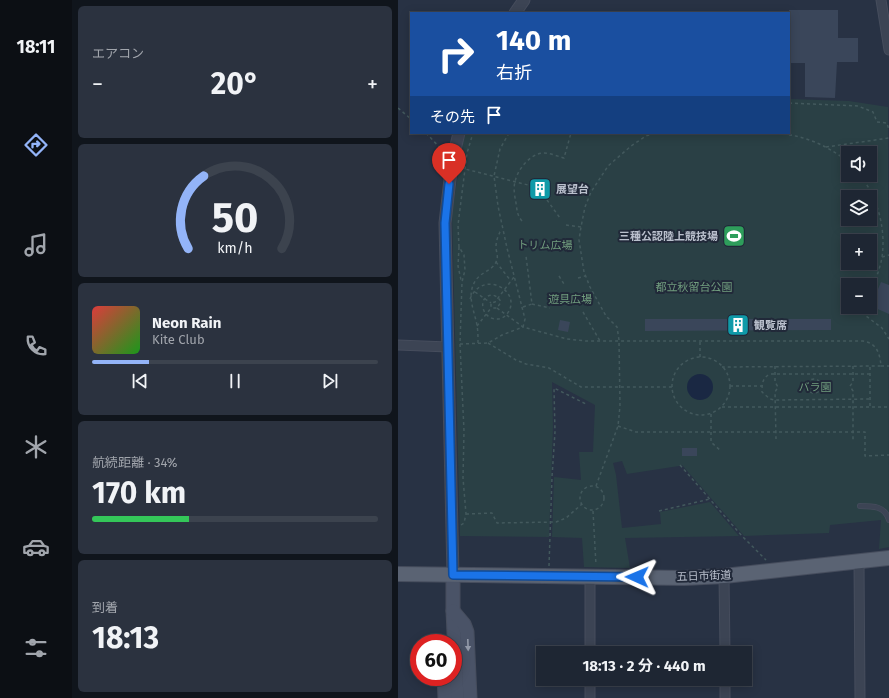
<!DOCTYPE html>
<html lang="ja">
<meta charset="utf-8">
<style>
body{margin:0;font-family:"Fira Sans","Noto Sans JP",sans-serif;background:#2b323f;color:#f1f3f6;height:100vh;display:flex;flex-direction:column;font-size:15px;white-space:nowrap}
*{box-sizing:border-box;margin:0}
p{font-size:13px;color:#a1a5ac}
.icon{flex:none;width:22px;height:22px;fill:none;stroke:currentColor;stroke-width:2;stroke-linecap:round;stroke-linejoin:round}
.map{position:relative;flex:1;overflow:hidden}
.drawer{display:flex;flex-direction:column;gap:6px;padding:6px;background:#10151c;width:326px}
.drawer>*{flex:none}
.hud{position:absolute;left:12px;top:12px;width:380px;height:122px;border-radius:0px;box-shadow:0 2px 10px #0003,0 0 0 1px #3c434e;background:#1a4fa0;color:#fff;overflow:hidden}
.controls{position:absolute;left:443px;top:146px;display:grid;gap:8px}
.controls a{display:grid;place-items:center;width:36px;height:36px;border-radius:0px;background:#1e2633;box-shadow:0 2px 10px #0003,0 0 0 1px #3c434e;font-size:20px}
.speed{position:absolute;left:12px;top:634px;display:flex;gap:8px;font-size:20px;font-weight:700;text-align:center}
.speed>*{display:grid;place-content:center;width:52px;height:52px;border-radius:50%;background:#1e2633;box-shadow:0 2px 10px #0003,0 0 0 1px #3c434e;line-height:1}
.speed .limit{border:6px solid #d22;background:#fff;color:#111}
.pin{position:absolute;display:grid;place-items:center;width:34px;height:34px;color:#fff;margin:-41px -17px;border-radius:50% 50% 50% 0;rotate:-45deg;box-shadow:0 0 4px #0007}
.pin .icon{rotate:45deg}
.me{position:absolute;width:44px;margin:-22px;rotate:271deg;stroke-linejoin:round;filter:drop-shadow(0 0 3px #0008)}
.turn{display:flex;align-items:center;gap:14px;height:84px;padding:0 20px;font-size:18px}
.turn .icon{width:52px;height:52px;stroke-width:2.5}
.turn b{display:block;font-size:28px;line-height:34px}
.then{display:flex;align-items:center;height:38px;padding:0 20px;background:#0003;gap:8px;font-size:15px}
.big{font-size:30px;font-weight:700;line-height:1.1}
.drawer .tile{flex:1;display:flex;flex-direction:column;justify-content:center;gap:6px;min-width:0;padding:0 14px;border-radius:6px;background:#2b323f}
.drawer .dial{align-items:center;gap:0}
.dial svg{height:104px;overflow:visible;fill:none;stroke:#3c434e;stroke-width:7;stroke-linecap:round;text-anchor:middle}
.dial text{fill:#f1f3f6;stroke:none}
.song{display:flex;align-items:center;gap:12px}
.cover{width:48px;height:48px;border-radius:6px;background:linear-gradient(135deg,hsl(0 70% 55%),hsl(120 70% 35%))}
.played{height:4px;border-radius:2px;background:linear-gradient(90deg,#93b4f8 20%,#3c434e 20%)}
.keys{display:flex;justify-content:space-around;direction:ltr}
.heat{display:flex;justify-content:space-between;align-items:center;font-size:22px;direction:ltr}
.charge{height:6px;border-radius:3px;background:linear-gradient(90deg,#34c759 34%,#3c434e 0)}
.trip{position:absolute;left:138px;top:646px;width:216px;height:40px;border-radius:0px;background:#1e2633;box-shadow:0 2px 10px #0003,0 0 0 1px #3c434e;font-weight:700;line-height:40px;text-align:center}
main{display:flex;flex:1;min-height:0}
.tab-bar{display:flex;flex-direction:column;width:72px;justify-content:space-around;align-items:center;background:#0c0f14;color:#a1a5ac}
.tab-bar .icon{width:28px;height:28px}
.tab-bar .selected{color:#93b4f8}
.tab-bar b{font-size:18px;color:#f1f3f6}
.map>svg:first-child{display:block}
</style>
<main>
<nav class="tab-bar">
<b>18:11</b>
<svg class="icon selected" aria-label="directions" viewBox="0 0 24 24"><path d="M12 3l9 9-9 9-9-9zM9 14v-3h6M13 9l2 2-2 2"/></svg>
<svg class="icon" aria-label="music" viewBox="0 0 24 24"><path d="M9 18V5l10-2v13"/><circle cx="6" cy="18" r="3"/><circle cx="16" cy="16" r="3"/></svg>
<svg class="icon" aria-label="phone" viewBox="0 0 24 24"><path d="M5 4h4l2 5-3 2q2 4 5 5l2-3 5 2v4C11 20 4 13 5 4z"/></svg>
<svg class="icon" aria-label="climate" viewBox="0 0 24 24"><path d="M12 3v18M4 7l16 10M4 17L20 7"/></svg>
<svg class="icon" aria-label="car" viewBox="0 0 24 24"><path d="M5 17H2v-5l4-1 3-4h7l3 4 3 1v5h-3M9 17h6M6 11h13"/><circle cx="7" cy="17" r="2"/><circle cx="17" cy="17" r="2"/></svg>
<svg class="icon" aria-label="filters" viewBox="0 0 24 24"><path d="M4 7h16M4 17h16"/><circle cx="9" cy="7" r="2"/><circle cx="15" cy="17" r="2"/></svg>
</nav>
<section class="drawer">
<div class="tile"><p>エアコン</p>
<div class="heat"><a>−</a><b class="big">20°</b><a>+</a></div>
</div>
<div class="tile dial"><svg viewBox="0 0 100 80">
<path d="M14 69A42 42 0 1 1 86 69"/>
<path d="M14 69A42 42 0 0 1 26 13" stroke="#93b4f8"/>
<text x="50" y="56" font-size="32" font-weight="700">50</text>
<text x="50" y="72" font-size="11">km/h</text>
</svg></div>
<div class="tile">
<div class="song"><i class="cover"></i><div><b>Neon Rain</b><p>Kite Club</p></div></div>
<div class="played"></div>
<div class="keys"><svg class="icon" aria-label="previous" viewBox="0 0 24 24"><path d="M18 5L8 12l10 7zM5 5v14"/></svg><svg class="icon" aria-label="pause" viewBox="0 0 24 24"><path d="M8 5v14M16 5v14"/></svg><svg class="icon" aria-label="next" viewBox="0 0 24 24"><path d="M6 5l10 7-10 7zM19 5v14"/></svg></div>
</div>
<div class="tile"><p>航続距離 · 34%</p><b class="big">170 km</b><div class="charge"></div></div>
<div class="tile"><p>到着</p><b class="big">18:13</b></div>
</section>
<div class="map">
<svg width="491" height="698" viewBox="0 0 491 698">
<rect width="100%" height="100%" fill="#283244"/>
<!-- green -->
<path fill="#2a4045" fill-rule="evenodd" d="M391 99 451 101 490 107 491 547 481 549 483 520 432 525 431 533 346 536 284 465 281 466 229 474 224 461 215 463 218 475 224 528 263 524 262 512 312 502 341 536 227 538 232 568 186 567 184 538 154 537 156 477 183 480 181 452H195L197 405 154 382 155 427 151 537 62 536 54 214 66 133H391ZM450 153H472V175H450ZM450 197H472V219H450ZM450 241H472V263H450ZM450 285H472V307H450Z"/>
<!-- water -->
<circle fill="#1a2843" cx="302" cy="387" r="13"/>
<!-- building -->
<g fill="#3a465a">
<polygon points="391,10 440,10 440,38 460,38 460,62 439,62 437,98 407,97 407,63 391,63"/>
<circle cx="142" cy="188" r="7"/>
<polygon points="483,282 491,285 491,314 473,306"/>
<polygon points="247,319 433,319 433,330 247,331"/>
<polygon points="162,320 172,322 170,332 160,330"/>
<rect x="284" y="448" width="15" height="8"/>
</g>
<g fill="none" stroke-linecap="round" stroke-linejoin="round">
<!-- service casing -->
<g stroke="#464d5d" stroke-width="6">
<path id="service" d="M462 506C475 506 487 506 491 520"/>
</g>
<!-- minor casing -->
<g stroke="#464d5d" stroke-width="11">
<g id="minor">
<polyline points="483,0 491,50"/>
<polyline points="0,345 50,347"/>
<polyline points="461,562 462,698"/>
<polyline points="192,576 192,653"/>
<polyline points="326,576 327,653"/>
<polyline points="192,679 192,698"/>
<polyline points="327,679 327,698"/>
</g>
</g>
<!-- tertiary casing -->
<g stroke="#464d5d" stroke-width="13">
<g id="tertiary">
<polyline points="117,13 126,0"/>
<polyline points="55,575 47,223 54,162 61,133"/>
</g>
</g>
<!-- secondary casing -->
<g stroke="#464d5d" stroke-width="15">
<g id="secondary">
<polyline points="55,575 55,611 59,698"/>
<polyline points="55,611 66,624 69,632 72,698"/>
<polyline points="46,677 47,698"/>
</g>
</g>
<!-- primary casing -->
<g stroke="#464d5d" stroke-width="16">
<polyline id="primary" points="0,574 286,578 326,576 491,558"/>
</g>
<!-- path -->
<g stroke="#43595d" stroke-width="1.5" stroke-dasharray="3 3" stroke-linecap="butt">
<polyline points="391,103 460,106 475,112 479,122 489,123 491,130"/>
<polyline points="0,108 13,119"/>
<polyline points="28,133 46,152"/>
<polyline points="111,133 102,149 96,176 100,206 109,248 127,319 125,327"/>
<path d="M373 133C403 134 428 144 450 162"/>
<polyline points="428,147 491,138"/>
<polyline points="63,167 67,169 130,185"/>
<path d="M462 175C480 198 488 229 484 257 482 269 477 281 472 293"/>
<polyline points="149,200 162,218"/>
<path d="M124 221C119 215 119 210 118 203 117 197 115 189 117 182 119 171 129 158 140 154 149 151 158 156 166 158L173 133"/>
<polyline points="168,225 183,227"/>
<polyline points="61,247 60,266 63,280"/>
<polyline points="484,257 491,255"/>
<polyline points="98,262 113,281"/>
<polyline points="161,276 166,284"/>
<polyline points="180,278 187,276"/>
<polyline points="77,292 93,303"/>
<path d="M72 299C85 268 126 292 109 314 100 325 82 317 85 301 90 293 98 293 103 302L99 308H93"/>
<polyline points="134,304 152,308"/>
<polyline points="125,307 134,304 128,256"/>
<polyline points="466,307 464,313 484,328 491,339"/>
<path d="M99 308 125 327 169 339 188 341H465C479 343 482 354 483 366L324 367"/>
<polyline points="185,312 202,341"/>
<polyline points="79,326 93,308 93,303 97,302 116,277"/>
<path d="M80 343C80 337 80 331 79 325 76 310 68 294 78 280 83 272 95 270 98 262 101 257 98 252 98 247 98 241 100 236 102 232L105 231"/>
<polyline points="90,343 118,360 128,364 151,368 183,387 274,387"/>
<polyline points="62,344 90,343 104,335 125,327"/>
<circle cx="303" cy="386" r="29"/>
<polyline points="302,357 302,341"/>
<polyline points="377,366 377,382 380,387 377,392 378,439"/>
<polyline points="455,366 455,382 452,386 455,391 455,440"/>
<polyline points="483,366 491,366"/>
<polyline points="472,367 472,407"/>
<path d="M472 374H372C364 378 364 384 364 392L372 399 377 400 472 399"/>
<circle cx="416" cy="386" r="7"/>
<polyline points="332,386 364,386"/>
<polyline points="324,407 491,407"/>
<polyline points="313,414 313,442 323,451"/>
<polyline points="220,426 238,432 467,432 467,456 491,455"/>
<polyline points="282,465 344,536 368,560"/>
<circle cx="194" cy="498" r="12"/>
<polyline points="198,486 220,426 222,406 221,340 219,327 208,316 192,287 186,272 181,240 183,227 187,207 193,192 210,166 233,146 248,136 257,133"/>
<polyline points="195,511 198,565"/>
<polyline points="261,511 312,499"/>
<polyline points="68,514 94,513 99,523 158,522 168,518 184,504"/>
<polyline points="63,525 66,523 68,514 65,478 66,431 62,344 64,282 67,270 66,255 61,247 60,225 69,153 75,133"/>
<polyline points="151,566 154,477 157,432 156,388 188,404"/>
</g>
<!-- service -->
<use href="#service" stroke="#3c4454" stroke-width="4.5"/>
<!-- minor -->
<use href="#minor" stroke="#3c4454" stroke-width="9"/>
<!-- tertiary -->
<use href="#tertiary" stroke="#3c4454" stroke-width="11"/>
<!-- secondary -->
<use href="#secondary" stroke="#4a5367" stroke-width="13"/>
<!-- primary -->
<use href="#primary" stroke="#5a6373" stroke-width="14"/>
</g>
<!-- one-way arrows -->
<defs><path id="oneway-solid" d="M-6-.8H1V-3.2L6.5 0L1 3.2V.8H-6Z"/></defs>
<use fill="#939aa9" href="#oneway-solid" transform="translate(70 645) rotate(88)"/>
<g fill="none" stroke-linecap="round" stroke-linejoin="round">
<!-- route casing -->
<g stroke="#114b97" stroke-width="10">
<polyline id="route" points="51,184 47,223 55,575 239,577"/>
</g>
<!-- route -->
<use href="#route" stroke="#1a73e8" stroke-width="7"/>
</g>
<!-- icons -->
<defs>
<g id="building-square" transform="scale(1.15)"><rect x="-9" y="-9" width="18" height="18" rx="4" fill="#0f9aa8" stroke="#212939"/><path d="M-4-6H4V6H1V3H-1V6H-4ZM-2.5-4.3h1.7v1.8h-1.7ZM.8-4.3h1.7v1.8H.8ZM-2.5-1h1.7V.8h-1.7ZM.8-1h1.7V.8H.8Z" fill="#fff"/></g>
<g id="stadium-square" transform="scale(1.15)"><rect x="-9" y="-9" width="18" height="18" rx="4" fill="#2e9e5b" stroke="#212939"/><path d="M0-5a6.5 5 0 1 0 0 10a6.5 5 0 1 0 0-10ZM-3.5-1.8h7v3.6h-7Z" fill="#fff"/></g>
</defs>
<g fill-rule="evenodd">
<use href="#building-square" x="142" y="189"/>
<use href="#stadium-square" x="336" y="236"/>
<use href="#building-square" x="340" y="325"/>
</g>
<g text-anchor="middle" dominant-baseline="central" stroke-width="4" stroke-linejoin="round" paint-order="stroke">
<!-- poi labels -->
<g font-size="11" font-weight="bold" fill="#bac0cd" stroke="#212939" text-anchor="start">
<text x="158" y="189">展望台</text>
<text x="320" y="236" text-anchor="end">三種公認陸上競技場</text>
<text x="356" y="325">観覧席</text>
</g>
<!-- park labels -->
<g font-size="11" fill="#719e7e" stroke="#212939">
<text x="147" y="245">トリム広場</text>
<text x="296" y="287">都立秋留台公園</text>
<text x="172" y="299">遊具広場</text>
<text x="417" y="387">バラ園</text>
</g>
<!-- street labels -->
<g font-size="11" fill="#bac0cd" stroke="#212939">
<text transform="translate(306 576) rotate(-2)">五日市街道</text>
</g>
</g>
</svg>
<div class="controls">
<a><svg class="icon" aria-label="sound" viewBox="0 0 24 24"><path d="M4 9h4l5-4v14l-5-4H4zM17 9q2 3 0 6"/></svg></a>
<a><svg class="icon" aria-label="layers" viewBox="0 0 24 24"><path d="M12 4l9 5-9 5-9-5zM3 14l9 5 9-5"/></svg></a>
<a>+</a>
<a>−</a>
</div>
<div class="speed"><div class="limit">60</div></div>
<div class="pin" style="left:51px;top:184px;background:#d93025"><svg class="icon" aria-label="arrive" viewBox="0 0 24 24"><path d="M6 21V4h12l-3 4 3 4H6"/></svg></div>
<svg class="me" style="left:239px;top:577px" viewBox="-20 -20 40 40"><path d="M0-17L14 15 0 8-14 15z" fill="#1a73e8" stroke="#fff" stroke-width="4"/></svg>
<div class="trip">18:13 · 2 分 · 440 m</div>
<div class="hud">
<div class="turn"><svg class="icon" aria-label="right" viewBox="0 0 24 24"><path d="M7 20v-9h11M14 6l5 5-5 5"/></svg><div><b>140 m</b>右折</div></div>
<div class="then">その先<svg class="icon" aria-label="arrive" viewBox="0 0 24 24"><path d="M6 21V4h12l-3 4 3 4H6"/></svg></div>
</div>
</div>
</main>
